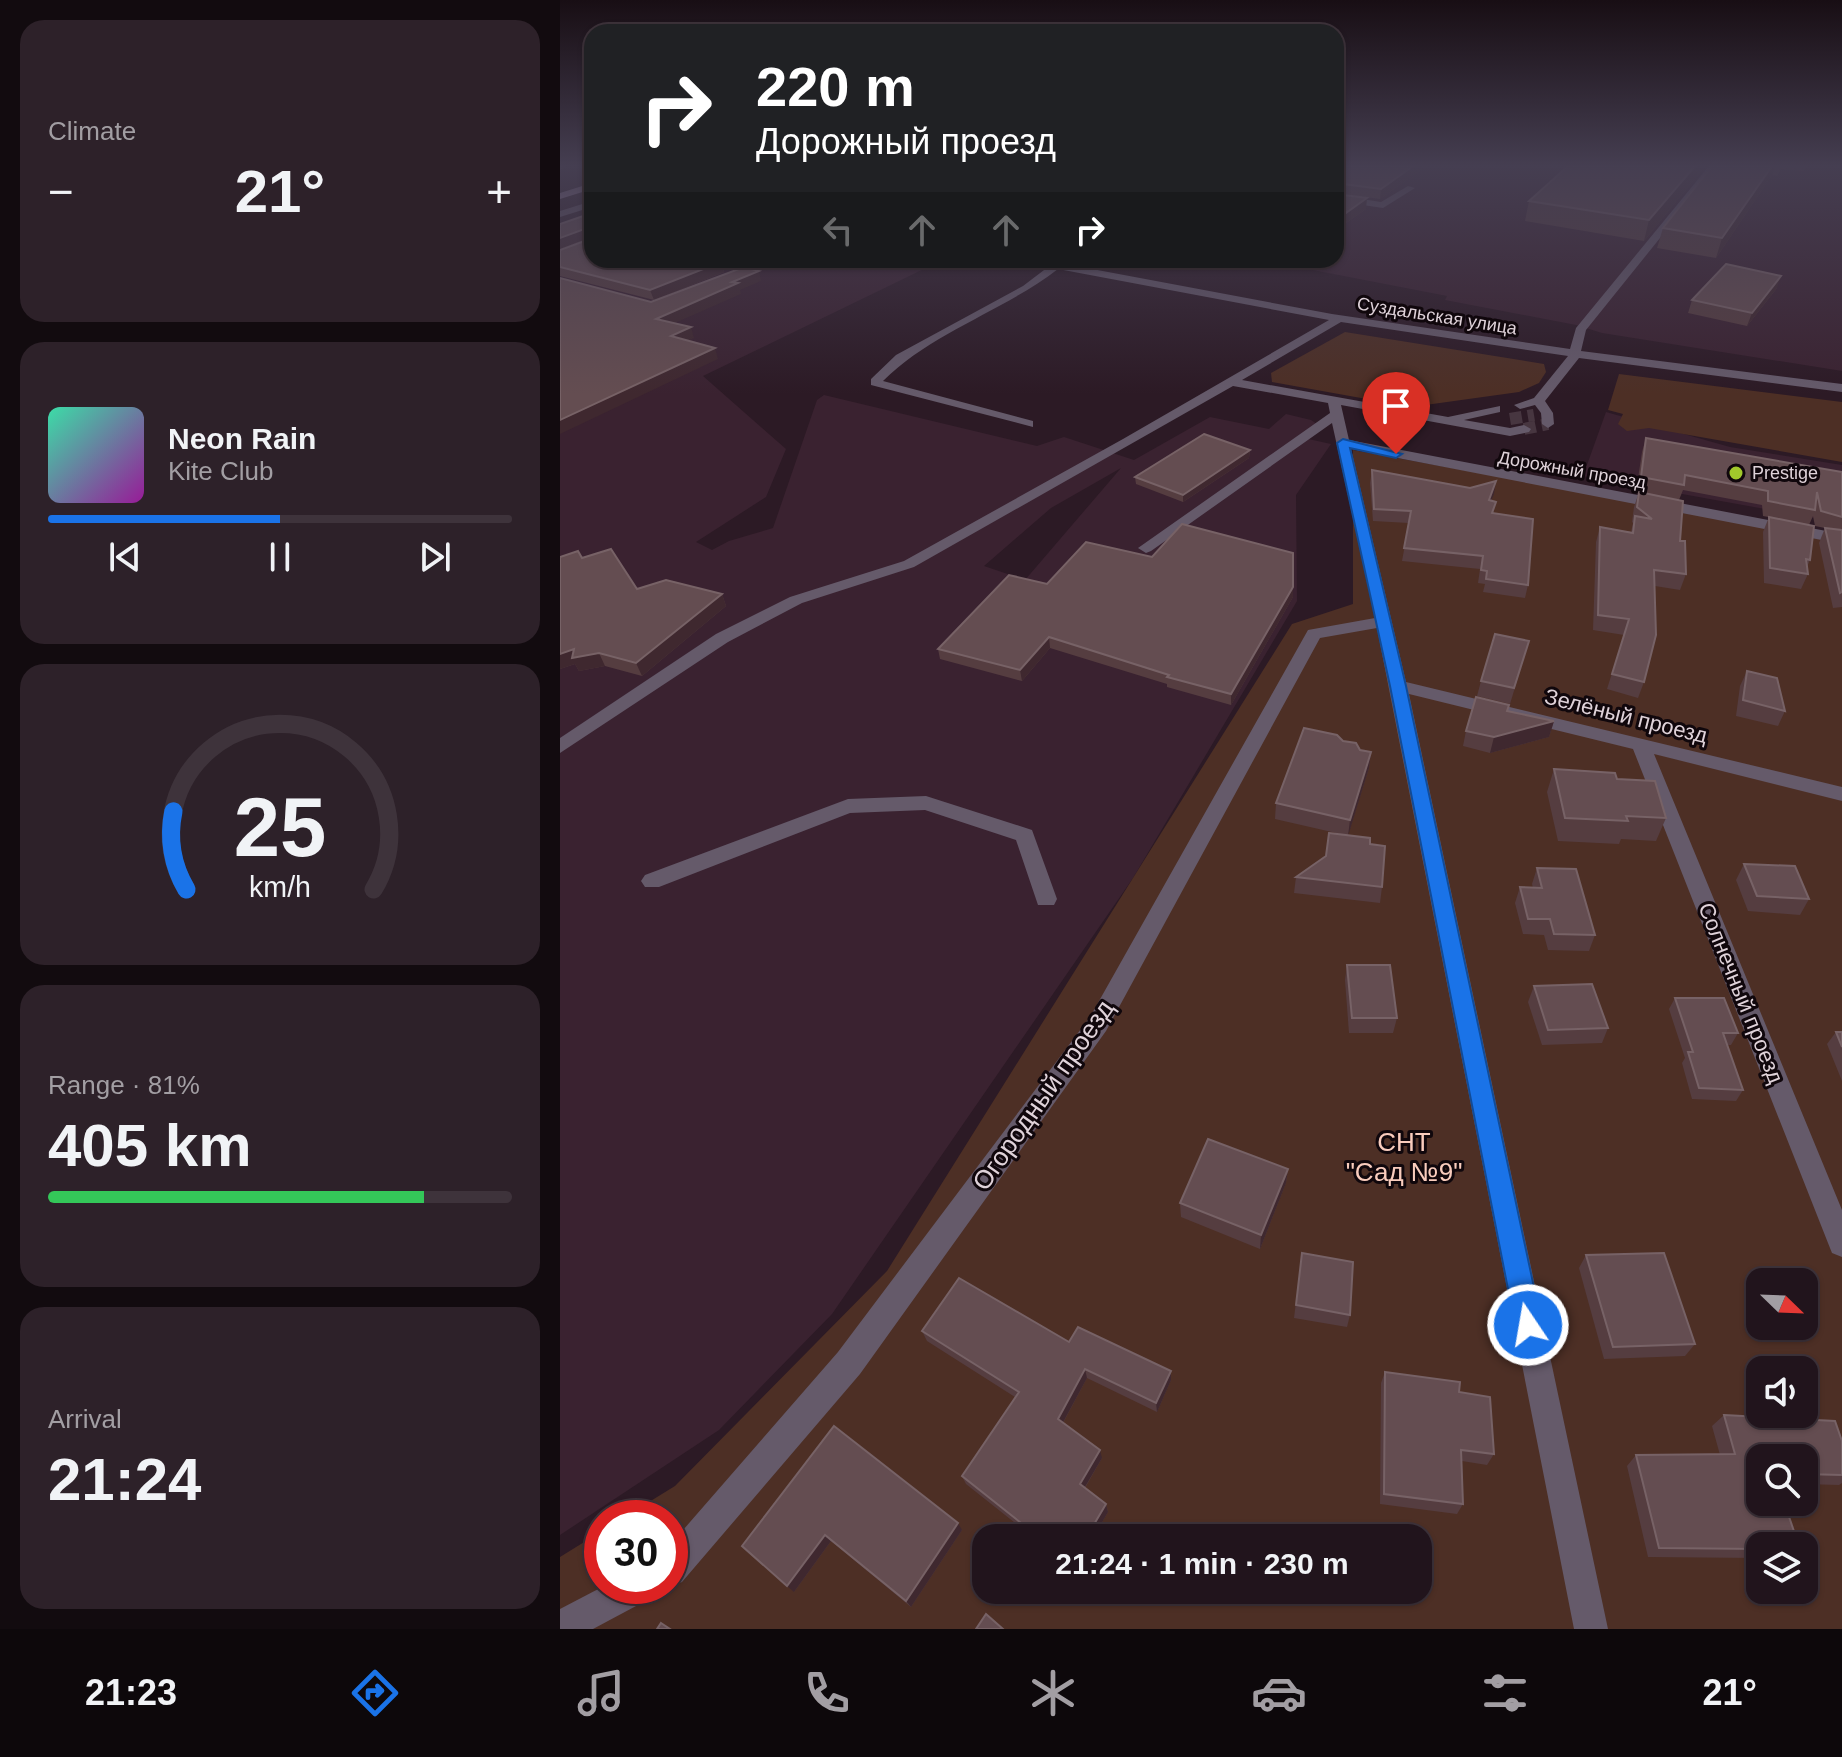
<!DOCTYPE html>
<meta charset="utf-8">
<style>
body{margin:0;font-family:Helvetica,sans-serif;background:#2d2129;color:#f1f3f6;height:100vh;display:flex;flex-direction:column;font-size:30px;white-space:nowrap}
*{box-sizing:border-box;margin:0}
p{font-size:26px;color:#a29ea3}
.icon{flex:none;width:44px;height:44px;fill:none;stroke:currentColor;stroke-width:2;stroke-linecap:round;stroke-linejoin:round}
.map{position:relative;flex:1;overflow:hidden}
.sheet{display:flex;flex-direction:column;gap:20px;padding:20px;background:#120b0f;width:560px}
.sheet>*{flex:none}
.guide{position:absolute;left:24px;top:24px;width:760px;height:244px;border-radius:24px;box-shadow:0 2px 6px #0004,0 0 0 2px #3e333b;background:#202124;color:#fff;overflow:hidden}
.needle{width:52px;rotate:113deg}
.controls{position:absolute;left:1186px;top:1268px;display:grid;gap:16px}
.controls a{display:grid;place-items:center;width:72px;height:72px;border-radius:16px;background:#21141c;box-shadow:0 2px 6px #0004,0 0 0 2px #3e333b;font-size:40px}
.speed{position:absolute;left:24px;top:1500px;display:flex;gap:16px;font-size:40px;font-weight:700;text-align:center}
.speed>*{display:grid;place-content:center;width:104px;height:104px;border-radius:50%;background:#21141c;box-shadow:0 2px 6px #0004,0 0 0 2px #3e333b;line-height:1}
.speed .limit{border:12px solid #d22;background:#fff;color:#111}
.pin{position:absolute;display:grid;place-items:center;width:68px;height:68px;color:#fff;margin:-82px -34px;border-radius:50% 50% 50% 0;rotate:-45deg;box-shadow:0 0 8px #0007}
.pin .icon{rotate:45deg}
.me{position:absolute;width:88px;margin:-44px;rotate:348deg;stroke-linejoin:round;filter:drop-shadow(0 0 6px #0008)}
.turn{display:flex;align-items:center;gap:28px;height:168px;padding:0 40px;font-size:36px}
.turn .icon{width:104px;height:104px;stroke-width:2.5}
.turn b{display:block;font-size:56px;line-height:68px}
.lanes{display:flex;align-items:center;height:76px;padding:0 40px;background:#0003;justify-content:center;gap:40px;direction:ltr}
.lanes .off{opacity:.35}
.big{font-size:60px;font-weight:700;line-height:1.1}
.sheet .widget{flex:1;display:flex;flex-direction:column;justify-content:center;gap:12px;min-width:0;padding:0 28px;border-radius:24px;background:#2d2129}
.sheet .dial{align-items:center;gap:0}
.dial svg{height:208px;overflow:visible;fill:none;stroke:#3e333b;stroke-width:7;stroke-linecap:round;text-anchor:middle}
.dial text{fill:#f1f3f6;stroke:none}
.song{display:flex;align-items:center;gap:24px}
.cover{width:96px;height:96px;border-radius:12px;background:linear-gradient(135deg,hsl(160 70% 55%),hsl(300 70% 35%))}
.played{height:8px;border-radius:4px;background:linear-gradient(90deg,#1a73e8 50%,#3e333b 50%)}
.keys{display:flex;justify-content:space-around;direction:ltr}
.heat{display:flex;justify-content:space-between;align-items:center;font-size:44px;direction:ltr}
.charge{height:12px;border-radius:6px;background:linear-gradient(90deg,#34c759 81%,#3e333b 0)}
.trip{position:absolute;left:412px;top:1524px;width:460px;height:80px;border-radius:24px;background:#21141c;box-shadow:0 2px 6px #0004,0 0 0 2px #3e333b;font-weight:700;line-height:80px;text-align:center}
.tabs{display:flex;height:128px;justify-content:space-around;align-items:center;background:#0d080b;color:#a29ea3}
.tabs .icon{width:56px;height:56px}
.tabs .active{color:#1a73e8}
.tabs b{font-size:36px;color:#f1f3f6}
main{display:flex;flex:1;min-height:0}
.map>svg:first-child{display:block}
</style>
<main>
<section class="sheet">
<div class="widget"><p>Climate</p>
<div class="heat"><a>−</a><b class="big">21°</b><a>+</a></div>
</div>
<div class="widget">
<div class="song"><i class="cover"></i><div><b>Neon Rain</b><p>Kite Club</p></div></div>
<div class="played"></div>
<div class="keys"><svg class="icon" aria-label="previous" viewBox="0 0 24 24"><path d="M18 5L8 12l10 7zM5 5v14"/></svg><svg class="icon" aria-label="pause" viewBox="0 0 24 24"><path d="M8 5v14M16 5v14"/></svg><svg class="icon" aria-label="next" viewBox="0 0 24 24"><path d="M6 5l10 7-10 7zM19 5v14"/></svg></div>
</div>
<div class="widget dial"><svg viewBox="0 0 100 80">
<path d="M14 69A42 42 0 1 1 86 69"/>
<path d="M14 69A42 42 0 0 1 9 39" stroke="#1a73e8"/>
<text x="50" y="56" font-size="32" font-weight="700">25</text>
<text x="50" y="72" font-size="11">km/h</text>
</svg></div>
<div class="widget"><p>Range · 81%</p><b class="big">405 km</b><div class="charge"></div></div>
<div class="widget"><p>Arrival</p><b class="big">21:24</b></div>
</section>
<div class="map">
<svg width="1282" height="1629" viewBox="0 0 1282 1629">
<rect width="100%" height="100%" fill="#2c1a25"/>
<!-- built -->
<g fill="#3a2230" fill-rule="evenodd">
<polygon points="776,166 1282,166 1282,371 1042,333 1016,325 885,300 887,296 701,260 776,260"/>
<path d="M32 217V260H344L370 266 143 376 226 449 206 497 136 542 152 550 169 541 213 528 257 400 264 395 477 446 504 437 574 460 650 417 709 429 726 414 751 420 757 424 744 438 771 444 736 495 737 601 573 878 272 1314 159 1430 0 1535V228ZM561 468 465 580 424 566 491 508Z"/>
<polygon points="1046,412 1170,447 1282,465 1282,523 1023,476"/>
</g>
<!-- green -->
<g fill="#4d2f25" fill-rule="evenodd">
<polygon points="785,332 984,364 986,372 979,383 959,392 851,407 712,382 711,373"/>
<polygon points="1059,374 1282,402 1282,462 1089,428 1067,431 1058,424 1063,414 1048,410"/>
<path d="M793 450 1282 539V1629H0V1557L42 1531V1586H110V1518H63L115 1486 327 1271 732 624 793 604ZM1200 1282H1244V1326H1200ZM1200 1370H1244V1414H1200ZM1200 1458H1244V1502H1200ZM426 1538H858V1590H426ZM1200 1546H1244V1590H1200Z"/>
</g>
<g fill="none" stroke-linecap="round" stroke-linejoin="round">
<!-- minor-tunnel -->
<g stroke="#473640" stroke-width="12" stroke-dasharray="12 6" stroke-linecap="butt">
<polyline points="950,419 974,415"/>
<polyline points="964,429 988,424"/>
</g>
<!-- path -->
<polyline stroke="#66565f" stroke-width="2" stroke-dasharray="2 3" stroke-linecap="butt" points="421,260 447,266"/>
<!-- minor -->
<g fill="#655a6a" fill-rule="evenodd">
<polygon points="0,166 6,166 0,170"/>
<path d="M1149 166H1158L1026 330 1021 351 1282 384V392L1019 358 985 401 993 413 994 424 988 428 982 424 981 413 975 405 960 409 954 405 974 398 1008 356 781 322 682 380 888 417 940 406V412L904 420 950 428 964 425 971 429 969 432 950 436 781 405 789 440 1282 534V544L791 449 846 682 1282 787V801L1094 754 1282 1210V1257L1272 1253 1268 1243 1073 749 849 694 1048 1629H1014L817 628 760 638 546 1031 300 1374 122 1582 110 1587 108 1586 110 1545 278 1352 530 1017 748 630 815 618 772 423 591 551 586 553 578 548 770 413 768 403 673 386 354 567 242 603 168 642 0 753V738L156 634 230 597 344 561 563 439 769 320 498 269C444 311 372 332 323 381L473 421V427L311 385V379L336 355 463 286 488 267 464 260H484L772 314 1010 349 1016 328Z"/>
<polygon points="848,186 855,188 823,208 776,201 776,195 821,202"/>
<polygon points="32,201 32,207 0,217 0,211"/>
<polygon points="185,260 202,262 194,271 160,281 160,277 190,263"/>
<polygon points="366,796 472,830 497,899 494,905 478,905 456,840 365,810 290,813 99,887 85,887 81,881 85,875 288,799"/>
<polygon points="44,1586 96,1586 91,1598 33,1629 0,1629 0,1609"/>
</g>
<!-- major -->
<polygon fill="#aa93b4" fill-rule="evenodd" points="32,183 32,189 0,199 0,193"/>
</g>
<!-- wall -->
<g fill="#553d40">
<polygon points="776,166 866,166 820,199 776,193 806,209 776,230"/>
<polygon points="1008,166 1145,166 1084,241 965,221 969,201"/>
<polygon points="1152,166 1247,166 1244,171 1221,169 1217,176 1212,175 1156,258 1097,248 1103,228"/>
<polygon points="32,213 32,260 161,262 164,272 94,300 0,276 0,250 30,239 30,238 0,249"/>
<polygon points="1217,288 1187,326 1128,313 1132,300"/>
<polygon points="1086,438 1282,472 1282,607 1273,608 1259,543 1265,528 1255,526 1253,516 1249,525 1203,516 1202,505 1123,490 1119,500 1076,492 1082,452"/>
<polygon points="690,450 689,458 623,502 576,484 575,477"/>
<polygon points="812,470 910,488 936,481 931,501 934,513 968,585 965,598 923,592 925,584 918,583 920,569 842,561 849,523 813,521 810,483"/>
<polygon points="1079,492 1120,541 1126,574 1120,590 1095,586 1084,682 1078,698 1047,689 1064,635 1033,630 1036,542 1040,527 1071,532 1073,523 1072,522 1074,507"/>
<polygon points="1209,517 1250,560 1247,567 1248,574 1241,589 1204,583 1203,532"/>
<polygon points="0,557 22,558 77,589 162,594 166,606 82,676 45,666 19,671 15,664 0,669"/>
<polygon points="592,557 733,587 733,597 671,705 607,687 607,684 490,648 462,681 380,659 378,649 487,584"/>
<polygon points="969,641 950,704 917,696 921,681"/>
<polygon points="1187,671 1225,711 1218,726 1176,716 1180,686"/>
<polygon points="948,711 994,721 989,737 930,753 903,746 906,731"/>
<polygon points="783,741 800,750 811,752 809,768 788,835 810,844 822,887 820,903 734,893 736,877 766,856 785,835 715,819 716,803"/>
<polygon points="994,769 1057,779 1106,818 1096,841 1061,839 1059,844 998,841 987,792"/>
<polygon points="1184,864 1249,899 1240,915 1188,911 1176,880"/>
<polygon points="977,868 1035,935 1029,951 988,950 984,935 963,934 955,903 960,887 973,888 972,884"/>
<polygon points="787,965 837,1018 833,1033 789,1033 785,980"/>
<polygon points="974,986 1048,1028 1042,1043 982,1045 968,1002"/>
<polygon points="1115,998 1178,1033 1171,1045 1167,1045 1183,1090 1176,1101 1132,1099 1122,1063 1125,1058 1109,1009"/>
<polygon points="1276,1032 1282,1032 1282,1081 1267,1044"/>
<polygon points="728,1169 726,1183 700,1249 621,1217 620,1203"/>
<polygon points="742,1253 790,1315 787,1327 734,1318"/>
<polygon points="1026,1255 1135,1344 1125,1356 1044,1359 1019,1268"/>
<polygon points="362,1331 509,1342 611,1371 611,1380 597,1412 527,1378 503,1423 542,1458 525,1488 546,1504 548,1512 533,1538 474,1538 406,1484 402,1476 455,1397 367,1341"/>
<polygon points="825,1372 899,1392 934,1454 927,1465 902,1461 903,1504 897,1514 820,1504 821,1383"/>
<polygon points="1164,1415 1282,1441 1282,1483 1279,1485 1244,1484 1244,1458 1200,1458 1200,1558 1088,1557 1067,1466 1076,1455 1160,1455 1152,1426"/>
<polygon points="274,1426 402,1530 351,1607 271,1541 234,1592"/>
</g>
<!-- shaded-wall -->
<g fill="#3f282f">
<polygon points="853,166 866,166 820,199 821,189"/>
<polygon points="1135,166 1145,166 1084,241 1089,220"/>
<polygon points="1212,166 1215,166 1212,175 1156,258 1162,238"/>
<polygon points="807,198 806,209 776,230 776,220"/>
<polygon points="27,228 31,237 0,249 0,238"/>
<polygon points="161,262 164,272 94,300 90,290"/>
<polygon points="199,271 201,281 180,290 181,294 99,330 96,319 172,282"/>
<polygon points="1221,276 1217,288 1187,326 1192,313"/>
<polygon points="131,327 134,338 115,347 111,336"/>
<polygon points="155,348 158,359 0,434 0,420"/>
<polygon points="690,450 689,458 623,502 623,495"/>
<polygon points="936,481 934,494 926,513 929,500"/>
<polygon points="733,587 733,597 671,705 671,694"/>
<polygon points="162,594 166,606 82,676 76,663"/>
<polygon points="489,637 490,648 462,681 460,670"/>
<polygon points="14,649 39,653 45,666 19,671 15,664 0,669 0,654"/>
<polygon points="994,721 989,737 930,753 934,737"/>
<polygon points="811,752 809,768 788,836 790,820"/>
<polygon points="728,1169 726,1183 700,1249 701,1235"/>
<polygon points="525,1369 527,1378 500,1428 498,1419"/>
<polygon points="611,1371 611,1380 597,1412 596,1403"/>
<polygon points="540,1450 542,1458 522,1492 520,1484"/>
<polygon points="546,1504 548,1512 533,1538 526,1538"/>
<polygon points="398,1523 402,1530 351,1607 346,1601"/>
<polygon points="265,1535 271,1541 234,1592 227,1586"/>
</g>
<!-- building -->
<g fill="#644d51" stroke="#776266" stroke-width="2">
<polygon points="776,166 853,166 821,189 776,183"/>
<polygon points="1008,166 1135,166 1089,220 969,201"/>
<polygon points="1152,166 1212,166 1162,238 1103,228"/>
<polygon points="776,191 776,194 807,198 776,220"/>
<polygon points="32,213 32,260 151,260 161,262 90,290 0,267 0,250 30,239 32,230 27,228 0,238 0,224"/>
<polygon points="1166,264 1221,276 1192,313 1132,300"/>
<polygon points="184,267 199,271 172,282 178,283 96,319 131,327 111,336 155,348 0,420 0,278 91,302"/>
<polygon points="644,434 690,450 623,495 575,477"/>
<polygon points="1086,438 1282,472 1282,517 1261,511 1257,492 1255,510 1208,501 1208,491 1125,475 1124,485 1081,477"/>
<polygon points="812,470 910,488 936,481 929,500 936,502 932,513 973,519 968,585 926,579 927,571 921,570 923,556 844,548 851,511 814,509"/>
<polygon points="1079,492 1123,501 1120,541 1125,541 1126,574 1094,570 1096,635 1084,682 1052,674 1069,619 1038,615 1040,527 1073,533 1075,516 1092,519 1077,507"/>
<polygon points="1209,517 1254,526 1250,560 1246,559 1248,574 1210,568"/>
<polygon points="622,524 733,553 733,587 671,694 607,677 609,675 489,637 460,670 378,649 449,575 487,584 526,542 592,557"/>
<polygon points="1265,528 1282,530 1282,592 1280,593"/>
<polygon points="51,549 77,589 106,580 162,594 76,663 39,653 12,658 14,649 0,654 0,557 18,551 22,558"/>
<polygon points="935,634 969,641 954,688 921,681"/>
<polygon points="1187,671 1217,678 1225,711 1183,700"/>
<polygon points="916,697 949,705 947,711 994,721 934,737 906,731"/>
<polygon points="744,728 777,735 783,741 796,743 800,750 811,752 790,820 716,803"/>
<polygon points="994,769 1055,773 1057,779 1095,781 1106,818 1066,816 1068,821 1005,818"/>
<polygon points="769,833 810,838 810,844 825,846 822,887 736,877 766,856"/>
<polygon points="1184,864 1235,866 1249,899 1197,896"/>
<polygon points="977,868 1016,869 1035,935 994,934 990,919 968,919 960,887 982,888"/>
<polygon points="787,965 830,965 837,1018 792,1018"/>
<polygon points="1032,984 1048,1028 988,1030 974,986"/>
<polygon points="1115,998 1164,998 1178,1033 1163,1033 1183,1090 1139,1088 1128,1052 1133,1052"/>
<polygon points="1276,1032 1282,1032 1282,1047"/>
<polygon points="648,1139 728,1169 701,1235 620,1203"/>
<polygon points="742,1253 793,1262 790,1315 736,1305"/>
<polygon points="1104,1253 1135,1344 1053,1347 1026,1255"/>
<polygon points="399,1278 509,1342 518,1327 611,1371 596,1403 525,1369 498,1419 540,1450 520,1484 546,1504 526,1538 480,1538 402,1476 459,1392 362,1331"/>
<polygon points="825,1372 900,1382 899,1392 930,1397 934,1454 901,1450 903,1504 824,1494"/>
<polygon points="1164,1415 1275,1421 1282,1441 1282,1475 1244,1474 1244,1458 1200,1458 1200,1502 1224,1502 1239,1546 1200,1546 1200,1549 1099,1548 1076,1455 1175,1454"/>
<polygon points="274,1426 398,1523 346,1601 265,1535 227,1586 182,1546"/>
<polygon points="426,1614 443,1629 416,1629"/>
<polygon points="101,1623 110,1629 97,1629"/>
</g>
<!-- sky -->
<linearGradient id="sky" x2="0" y2="1"><stop stop-color="#180e14"/><stop offset="0.42" stop-color="#453e51"/><stop offset="1" stop-color="#453e51" stop-opacity="0"/></linearGradient>
<rect width="1282" height="394" fill="url(#sky)"/>
<!-- route -->
<polygon fill="#1a73e8" stroke="#114b97" stroke-width="2" points="783,439 842,454 836,458 790,448 846,686 982,1325 978,1334 968,1338 959,1334 955,1325 830,686 777,443"/>
<!-- markers -->
<circle fill="#a1c92b" stroke="#10070c" stroke-width="3" cx="1176" cy="473" r="8"/>
<g text-anchor="middle" dominant-baseline="central" stroke-width="6" stroke-linejoin="round" paint-order="stroke">
<!-- far-street labels -->
<g font-size="18" fill="#dfd2d9" stroke="#10070c">
<text transform="translate(877 316) rotate(9)">Суздальская улица</text>
<text transform="translate(1012 470) rotate(10)">Дорожный проезд</text>
</g>
<!-- far-poi labels -->
<g font-size="18" fill="#dfd2d9" stroke="#10070c" text-anchor="start">
<text x="1192" y="473">Prestige</text>
</g>
<!-- street labels -->
<g font-size="22" fill="#dfd2d9" stroke="#10070c">
<text transform="translate(1066 716) rotate(14)">Зелёный проезд</text>
<text transform="translate(1181 993) rotate(68)">Солнечный проезд</text>
</g>
<!-- near-street labels -->
<g font-size="26" fill="#dfd2d9" stroke="#10070c">
<text transform="translate(483 1095) rotate(-55)">Огородный проезд</text>
</g>
<!-- near-park labels -->
<g font-size="26" fill="#f9ccbd" stroke="#10070c">
<text x="844" y="1142">СНТ<tspan x="844" dy="30">"Сад №9"</tspan></text>
</g>
</g>
</svg>
<div class="controls">
<a><svg class="needle" viewBox="-14 -14 28 28"><path d="M0-13l5 13h-10z" fill="#e53935"/><path d="M0 13l5-13h-10z" fill="#a29ea3"/></svg></a>
<a><svg class="icon" aria-label="sound" viewBox="0 0 24 24"><path d="M4 9h4l5-4v14l-5-4H4zM17 9q2 3 0 6"/></svg></a>
<a><svg class="icon" aria-label="search" viewBox="0 0 24 24"><circle cx="10" cy="10" r="6"/><path d="M15 15l6 6"/></svg></a>
<a><svg class="icon" aria-label="layers" viewBox="0 0 24 24"><path d="M12 4l9 5-9 5-9-5zM3 14l9 5 9-5"/></svg></a>
</div>
<div class="speed"><div class="limit">30</div></div>
<div class="pin" style="left:836px;top:454px;background:#d93025"><svg class="icon" aria-label="arrive" viewBox="0 0 24 24"><path d="M6 21V4h12l-3 4 3 4H6"/></svg></div>
<svg class="me" style="left:968px;top:1325px" viewBox="-20 -20 40 40"><circle r="17" fill="#1a73e8" stroke="#fff" stroke-width="3"/><path d="M0-11L8 9 0 5-8 9z" fill="#fff"/></svg>
<div class="trip">21:24 · 1 min · 230 m</div>
<div class="guide">
<div class="turn"><svg class="icon" aria-label="right" viewBox="0 0 24 24"><path d="M7 20v-9h11M14 6l5 5-5 5"/></svg><div><b>220 m</b>Дорожный проезд</div></div>
<div class="lanes"><svg class="icon off" aria-label="left" viewBox="0 0 24 24"><path d="M17 20v-9H6M10 6l-5 5 5 5"/></svg><svg class="icon off" aria-label="ahead" viewBox="0 0 24 24"><path d="M12 20V5M6 11l6-6 6 6"/></svg><svg class="icon off" aria-label="ahead" viewBox="0 0 24 24"><path d="M12 20V5M6 11l6-6 6 6"/></svg><svg class="icon" aria-label="right" viewBox="0 0 24 24"><path d="M7 20v-9h11M14 6l5 5-5 5"/></svg></div>
</div>
</div>
</main>
<nav class="tabs">
<b>21:23</b>
<svg class="icon active" aria-label="directions" viewBox="0 0 24 24"><path d="M12 3l9 9-9 9-9-9zM9 14v-3h6M13 9l2 2-2 2"/></svg>
<svg class="icon" aria-label="music" viewBox="0 0 24 24"><path d="M9 18V5l10-2v13"/><circle cx="6" cy="18" r="3"/><circle cx="16" cy="16" r="3"/></svg>
<svg class="icon" aria-label="phone" viewBox="0 0 24 24"><path d="M5 4h4l2 5-3 2q2 4 5 5l2-3 5 2v4C11 20 4 13 5 4z"/></svg>
<svg class="icon" aria-label="climate" viewBox="0 0 24 24"><path d="M12 3v18M4 7l16 10M4 17L20 7"/></svg>
<svg class="icon" aria-label="car" viewBox="0 0 24 24"><path d="M5 17H2v-5l4-1 3-4h7l3 4 3 1v5h-3M9 17h6M6 11h13"/><circle cx="7" cy="17" r="2"/><circle cx="17" cy="17" r="2"/></svg>
<svg class="icon" aria-label="filters" viewBox="0 0 24 24"><path d="M4 7h16M4 17h16"/><circle cx="9" cy="7" r="2"/><circle cx="15" cy="17" r="2"/></svg>
<b>21°</b>
</nav>
